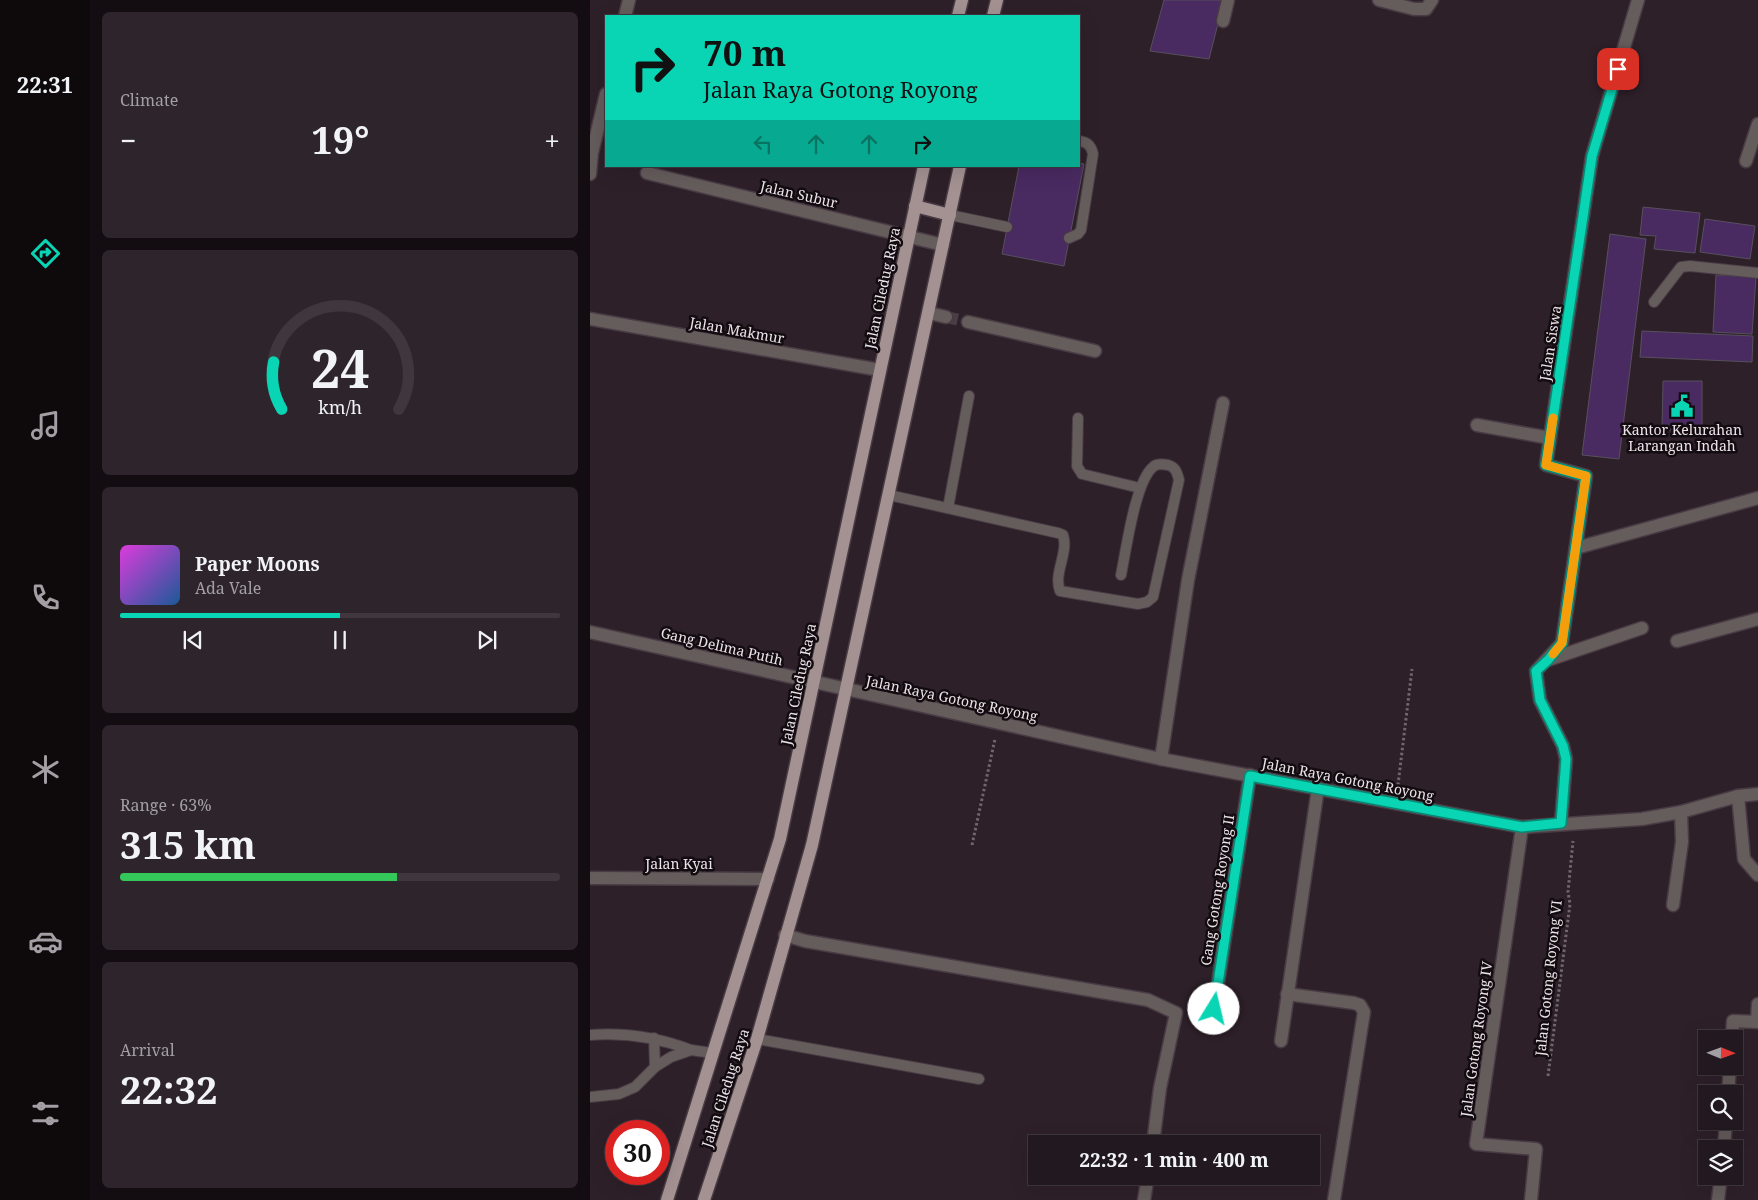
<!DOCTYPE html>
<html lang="en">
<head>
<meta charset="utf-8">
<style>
	:root { --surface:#22181f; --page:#2e252c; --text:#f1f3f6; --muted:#a2a0a4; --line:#3f373d; --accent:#09d5b5 }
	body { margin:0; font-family:"Noto Serif",serif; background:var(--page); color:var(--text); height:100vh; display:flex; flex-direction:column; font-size:19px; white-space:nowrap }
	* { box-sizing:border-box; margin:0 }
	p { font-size:16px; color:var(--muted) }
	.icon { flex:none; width:28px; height:28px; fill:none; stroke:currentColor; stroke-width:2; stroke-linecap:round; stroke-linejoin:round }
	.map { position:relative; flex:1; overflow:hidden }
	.details { display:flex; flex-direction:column; gap:12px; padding:12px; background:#130d11; width:500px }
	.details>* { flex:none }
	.hud { position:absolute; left:15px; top:15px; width:475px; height:152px; border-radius:0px; box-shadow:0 5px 20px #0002,0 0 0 1px var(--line); background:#09d5b5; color:#111; overflow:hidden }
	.needle { width:32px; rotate:91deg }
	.tools { position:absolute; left:1108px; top:1030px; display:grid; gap:10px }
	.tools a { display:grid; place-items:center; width:45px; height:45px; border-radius:0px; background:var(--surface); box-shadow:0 5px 20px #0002,0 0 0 1px var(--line); font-size:25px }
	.speed { position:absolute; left:15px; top:1120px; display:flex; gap:10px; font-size:25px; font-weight:700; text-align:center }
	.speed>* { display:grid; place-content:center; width:65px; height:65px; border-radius:50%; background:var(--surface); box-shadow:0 5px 20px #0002,0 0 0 1px var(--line); line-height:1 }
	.speed .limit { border:8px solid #d22; background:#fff; color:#111 }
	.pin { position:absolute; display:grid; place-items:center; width:42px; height:42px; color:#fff; margin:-21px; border-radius:10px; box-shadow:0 2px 8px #0006 }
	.me { position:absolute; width:55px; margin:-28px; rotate:9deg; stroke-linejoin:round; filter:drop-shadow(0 0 4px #0008) }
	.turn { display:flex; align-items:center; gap:18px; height:105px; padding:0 15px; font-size:22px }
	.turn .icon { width:65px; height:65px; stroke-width:2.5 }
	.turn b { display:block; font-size:35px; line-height:42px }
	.lanes { display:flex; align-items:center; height:48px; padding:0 15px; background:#0003; justify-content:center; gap:25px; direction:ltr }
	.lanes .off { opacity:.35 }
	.big { font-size:38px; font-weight:700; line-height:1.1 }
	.details .widget { flex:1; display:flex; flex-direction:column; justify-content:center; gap:8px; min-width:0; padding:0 18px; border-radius:8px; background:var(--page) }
	.details .dial { align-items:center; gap:0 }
	.dial svg { height:130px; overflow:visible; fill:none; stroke:var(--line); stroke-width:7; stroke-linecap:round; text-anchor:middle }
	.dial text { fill:var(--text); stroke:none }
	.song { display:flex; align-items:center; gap:15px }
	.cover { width:60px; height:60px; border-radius:8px; background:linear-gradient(135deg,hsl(300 70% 55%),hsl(210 70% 35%)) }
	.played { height:5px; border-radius:2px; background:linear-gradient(90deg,var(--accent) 50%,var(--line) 50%) }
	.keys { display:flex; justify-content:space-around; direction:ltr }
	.heat { display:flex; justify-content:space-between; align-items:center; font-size:28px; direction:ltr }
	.charge { height:8px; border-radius:4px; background:linear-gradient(90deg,#34c759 63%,var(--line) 0) }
	.trip { position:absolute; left:438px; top:1135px; width:292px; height:50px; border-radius:0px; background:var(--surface); box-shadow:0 5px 20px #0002,0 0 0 1px var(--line); font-weight:700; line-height:50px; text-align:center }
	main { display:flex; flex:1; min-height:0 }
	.tabs { display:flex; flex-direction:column; width:90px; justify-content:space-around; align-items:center; background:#0e0a0c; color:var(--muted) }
	.tabs .icon { width:35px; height:35px }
	.tabs .selected { color:var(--accent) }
	.tabs b { font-size:22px; color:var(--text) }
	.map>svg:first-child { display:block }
	.building { fill:#492a61; stroke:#57505e }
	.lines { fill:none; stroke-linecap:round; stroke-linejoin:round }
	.minor-tunnel { stroke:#4a3d46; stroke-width:12; stroke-dasharray:12 6; stroke-linecap:butt }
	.service-casing { stroke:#493b44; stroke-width:12 }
	.minor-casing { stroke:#493b44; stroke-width:15 }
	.primary-casing { stroke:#493b44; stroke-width:15 }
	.path { stroke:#72666d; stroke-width:3; stroke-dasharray:2.5 2.5; stroke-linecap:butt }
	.service { stroke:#655c5c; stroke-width:10 }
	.minor { stroke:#655c5c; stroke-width:12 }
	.primary { stroke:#a49293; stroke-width:12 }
	.route-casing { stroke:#068a76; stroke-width:12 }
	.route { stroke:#09d5b5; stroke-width:9 }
	.slow { stroke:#f59e0b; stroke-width:9 }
	.labels { text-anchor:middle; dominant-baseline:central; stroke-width:5; stroke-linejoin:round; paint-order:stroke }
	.street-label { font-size:14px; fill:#ece3e8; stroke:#120c10 }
	.poi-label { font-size:14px; fill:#ece3e8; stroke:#120c10 }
</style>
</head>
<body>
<main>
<nav class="tabs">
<b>22:31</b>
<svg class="icon selected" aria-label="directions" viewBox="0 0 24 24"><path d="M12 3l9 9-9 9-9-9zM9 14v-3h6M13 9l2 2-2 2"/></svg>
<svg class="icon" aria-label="music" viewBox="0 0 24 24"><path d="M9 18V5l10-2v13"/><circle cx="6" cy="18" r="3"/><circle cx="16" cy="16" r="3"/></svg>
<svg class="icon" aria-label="phone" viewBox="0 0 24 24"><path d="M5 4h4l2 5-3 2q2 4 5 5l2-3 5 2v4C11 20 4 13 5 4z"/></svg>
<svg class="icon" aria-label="climate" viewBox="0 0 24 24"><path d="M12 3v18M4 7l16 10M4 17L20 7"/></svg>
<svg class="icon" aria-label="car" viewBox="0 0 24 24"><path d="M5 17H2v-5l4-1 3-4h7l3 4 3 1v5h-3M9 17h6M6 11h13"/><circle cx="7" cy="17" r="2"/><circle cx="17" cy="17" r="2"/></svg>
<svg class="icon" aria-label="filters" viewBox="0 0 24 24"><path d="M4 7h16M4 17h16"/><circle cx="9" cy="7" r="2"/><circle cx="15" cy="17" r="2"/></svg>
</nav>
<section class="details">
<div class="widget"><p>Climate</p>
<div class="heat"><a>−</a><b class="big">19°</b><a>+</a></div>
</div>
<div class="widget dial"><svg viewBox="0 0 100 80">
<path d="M14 69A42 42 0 1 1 86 69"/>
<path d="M14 69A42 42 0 0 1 9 40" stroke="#09d5b5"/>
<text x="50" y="56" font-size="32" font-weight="700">24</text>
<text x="50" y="72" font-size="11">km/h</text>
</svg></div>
<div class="widget">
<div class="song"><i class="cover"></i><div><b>Paper Moons</b><p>Ada Vale</p></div></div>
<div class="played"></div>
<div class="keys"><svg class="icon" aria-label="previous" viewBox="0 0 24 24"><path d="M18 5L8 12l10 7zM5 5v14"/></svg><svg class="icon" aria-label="pause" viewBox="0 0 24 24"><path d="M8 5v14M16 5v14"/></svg><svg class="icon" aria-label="next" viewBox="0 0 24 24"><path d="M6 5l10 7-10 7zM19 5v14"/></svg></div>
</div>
<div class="widget"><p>Range · 63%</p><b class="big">315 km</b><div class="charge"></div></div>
<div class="widget"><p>Arrival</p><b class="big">22:32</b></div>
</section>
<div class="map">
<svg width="1168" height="1200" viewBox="0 0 1168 1200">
	<rect width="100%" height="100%" fill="#2e2029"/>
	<g class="building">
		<path d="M574 0H634L619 59 560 51Z"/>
		<path d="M489 163 494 164 474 266 412 254 429 166H489Z"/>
		<path d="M1053 207 1110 213 1105 253 1064 249 1066 236 1050 235Z"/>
		<path d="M1115 219 1165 226 1160 259 1110 252Z"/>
		<path d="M1020 234 1056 239 1029 459 992 455Z"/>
		<path d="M1126 275 1166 277 1162 334 1123 332Z"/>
		<path d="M1052 331 1163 336 1162 362 1050 357Z"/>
		<path d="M1073 381H1112V430H1072Z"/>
	</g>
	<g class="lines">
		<path class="minor-tunnel" d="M356 317 378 322"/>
		<defs>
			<g id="service">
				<path d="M360 215 417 227"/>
				<path d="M479 238 488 234 491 230 503 154C501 145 497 142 489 141"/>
				<path d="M1064 302 1091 267 1100 266 1168 273"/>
				<path d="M488 418 487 466 492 474 550 488"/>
				<path d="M299 495 468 533 473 535C479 553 463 573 470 591L548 604 557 602 563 597 589 480C587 473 586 467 578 465 573 464 567 463 563 467 545 482 536 551 531 575"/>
				<path d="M358 508 379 396"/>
				<path d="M0 1035C36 1032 67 1037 101 1050L81 1057 65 1067 45 1087 29 1094 0 1097"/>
				<path d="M64 1038 65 1067"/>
				<path d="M167 1039 389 1079"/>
				<path d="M101 1050 122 1053"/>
			</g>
			<g id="minor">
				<path d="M789 0 824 9H836L842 0"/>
				<path d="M35 16 39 0"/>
				<path d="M633 21 638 0"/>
				<path d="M1156 161 1168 124"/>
				<path d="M57 173 353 245"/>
				<path d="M0 174 2 153 16 94"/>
				<path d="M339 313 356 317"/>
				<path d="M0 319 290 370"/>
				<path d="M378 322 505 351"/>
				<path d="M887 425 960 438"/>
				<path d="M986 548 1168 498"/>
				<path d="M0 632 571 759 932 827 1052 819 1091 812 1148 796 1168 794"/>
				<path d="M1087 641 1168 619"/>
				<path d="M958 660 1052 628"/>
				<path d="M571 759 598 580 633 403"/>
				<path d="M1148 796 1154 859 1168 875"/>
				<path d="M971 823 976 759 973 746 950 700 946 671 972 643 996 476 956 465 1002 156 1048 0"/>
				<path d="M932 827 886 1144 946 1149 941 1200"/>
				<path d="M0 878 178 879"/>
				<path d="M1083 905 1092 842 1091 812"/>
				<path d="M195 935 215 941 558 1000 586 1013 570 1088 563 1144"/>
				<path d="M697 994 764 1003 770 1005 774 1012 744 1200"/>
				<path d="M624 1009 660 775"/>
				<path d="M1142 1039 1143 1021 1167 1022 1168 1004"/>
				<path d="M691 1041 728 788"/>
				<path d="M1138 1094 1140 1066"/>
				<path d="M1134 1149 1136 1121"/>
				<path d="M554 1200 558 1176"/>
				<path d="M1128 1200 1131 1176"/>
			</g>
			<g id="primary">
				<path d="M368 16 372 0"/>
				<path d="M403 16 407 0"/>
				<path d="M325 206 360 215"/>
				<path d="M77 1200 190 839 334 166"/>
				<path d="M114 1200 167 1039 222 845 370 166"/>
			</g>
		</defs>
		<use href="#service" class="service-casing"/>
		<use href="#minor" class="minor-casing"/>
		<use href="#primary" class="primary-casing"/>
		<g class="path">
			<path d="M808 785 822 669"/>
			<path d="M382 845 405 739"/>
			<path d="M958 1076 980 904 978 892 983 841"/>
		</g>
		<use href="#service" class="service"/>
		<use href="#minor" class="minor"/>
		<use href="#primary" class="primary"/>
	</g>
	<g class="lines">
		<defs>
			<path id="route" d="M624 1009 660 776 932 827 971 823 976 759 973 746 950 700 946 671 958 660 972 643 996 476 956 465 1002 156 1028 69"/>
		</defs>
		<use href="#route" class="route-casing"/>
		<use href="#route" class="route"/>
		<path class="slow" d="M963 654 972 643 996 476 956 465 963 418"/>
	</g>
	<defs>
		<symbol id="civic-bare" viewBox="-9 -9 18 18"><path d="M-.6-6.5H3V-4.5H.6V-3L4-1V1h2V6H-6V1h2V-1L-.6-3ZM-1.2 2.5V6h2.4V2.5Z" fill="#09d5b5" stroke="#120c10" stroke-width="2.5" paint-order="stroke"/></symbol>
	</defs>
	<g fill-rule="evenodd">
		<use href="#civic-bare" x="1076" y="390" width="32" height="32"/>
	</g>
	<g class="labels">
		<g class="street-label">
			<text transform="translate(209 194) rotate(13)">Jalan Subur</text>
			<text transform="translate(292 288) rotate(-78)">Jalan Ciledug Raya</text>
			<text transform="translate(147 330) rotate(10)">Jalan Makmur</text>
			<text transform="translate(960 343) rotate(-81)">Jalan Siswa</text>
			<text transform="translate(132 646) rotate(13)">Gang Delima Putih</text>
			<text transform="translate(208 684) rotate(-78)">Jalan Ciledug Raya</text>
			<text transform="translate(362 698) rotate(12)">Jalan Raya Gotong Royong</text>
			<text transform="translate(758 779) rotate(11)">Jalan Raya Gotong Royong</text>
			<text x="89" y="863">Jalan Kyai</text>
			<text transform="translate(627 890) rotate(-81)">Gang Gotong Royong II</text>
			<text transform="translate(958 978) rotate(-84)">Jalan Gotong Royong VI</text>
			<text transform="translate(886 1039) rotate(-82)">Jalan Gotong Royong IV</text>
			<text transform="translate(135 1088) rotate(-72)">Jalan Ciledug Raya</text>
		</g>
		<g class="poi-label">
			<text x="1092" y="429">Kantor Kelurahan<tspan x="1092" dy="16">Larangan Indah</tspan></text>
		</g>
	</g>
</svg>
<div class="tools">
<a><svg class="needle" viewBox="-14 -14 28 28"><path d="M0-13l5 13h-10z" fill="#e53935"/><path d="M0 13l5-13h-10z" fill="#a2a0a4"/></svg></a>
<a><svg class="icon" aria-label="search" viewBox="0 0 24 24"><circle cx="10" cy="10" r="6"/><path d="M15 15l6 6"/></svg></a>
<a><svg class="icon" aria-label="layers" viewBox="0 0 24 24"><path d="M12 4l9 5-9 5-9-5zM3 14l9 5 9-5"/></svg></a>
</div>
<div class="speed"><div class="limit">30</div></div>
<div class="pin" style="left:1028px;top:69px;background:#d93025"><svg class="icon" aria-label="arrive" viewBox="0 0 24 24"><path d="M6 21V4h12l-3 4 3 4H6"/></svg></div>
<svg class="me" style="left:624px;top:1009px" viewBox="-20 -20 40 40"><circle r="19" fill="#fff"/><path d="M0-13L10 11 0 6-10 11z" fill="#09d5b5"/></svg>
<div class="trip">22:32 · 1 min · 400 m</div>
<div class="hud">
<div class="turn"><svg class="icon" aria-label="right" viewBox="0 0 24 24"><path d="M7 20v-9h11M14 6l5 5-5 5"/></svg><div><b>70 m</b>Jalan Raya Gotong Royong</div></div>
<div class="lanes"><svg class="icon off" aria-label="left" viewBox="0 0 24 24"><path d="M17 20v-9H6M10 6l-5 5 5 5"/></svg><svg class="icon off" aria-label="ahead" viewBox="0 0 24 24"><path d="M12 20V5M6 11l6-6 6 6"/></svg><svg class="icon off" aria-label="ahead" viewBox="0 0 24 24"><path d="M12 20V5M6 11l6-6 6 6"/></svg><svg class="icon" aria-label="right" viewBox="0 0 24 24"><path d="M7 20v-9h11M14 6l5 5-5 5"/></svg></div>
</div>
</div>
</main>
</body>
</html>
